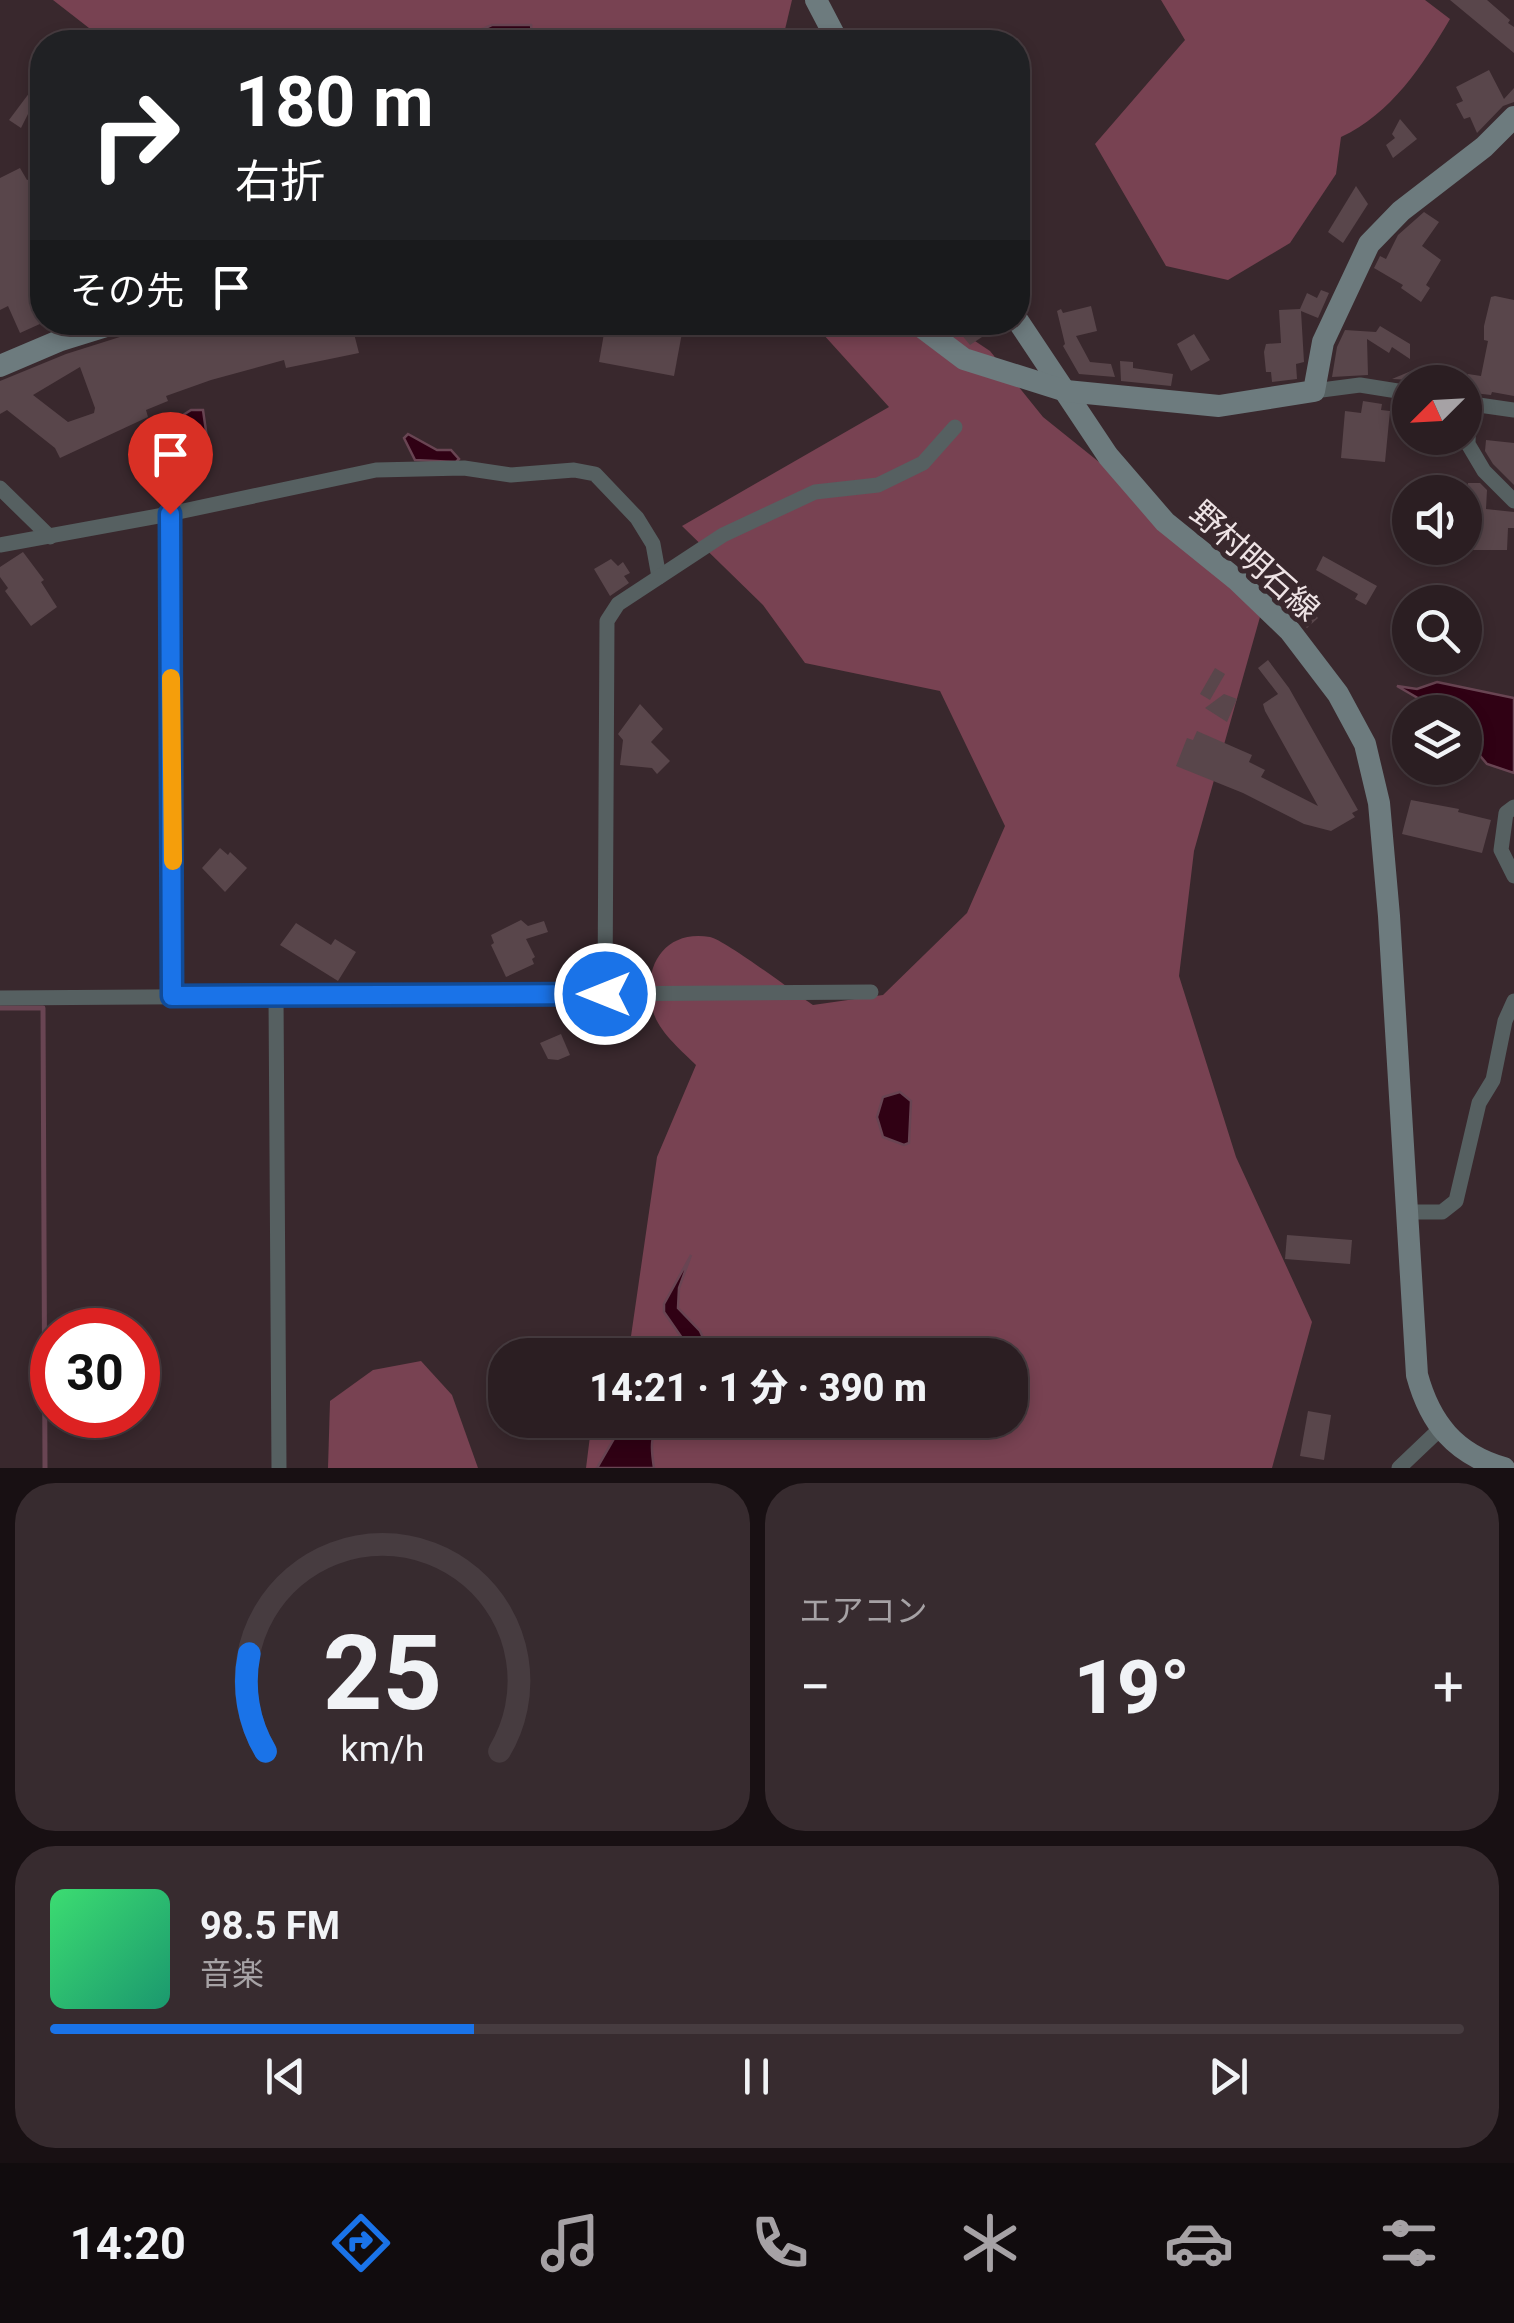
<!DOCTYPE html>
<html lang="ja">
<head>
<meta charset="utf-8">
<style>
	:root { --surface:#2b1e22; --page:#372b2f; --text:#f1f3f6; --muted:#a6a2a5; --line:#473c40; --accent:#1a73e8 }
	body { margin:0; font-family:Roboto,"Noto Sans JP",sans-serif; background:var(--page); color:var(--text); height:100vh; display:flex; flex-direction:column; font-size:38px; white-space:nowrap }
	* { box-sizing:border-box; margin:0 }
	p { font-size:32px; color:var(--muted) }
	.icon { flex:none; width:55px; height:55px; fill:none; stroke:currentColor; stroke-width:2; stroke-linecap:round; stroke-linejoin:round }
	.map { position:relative; height:1468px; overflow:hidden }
	.panel { display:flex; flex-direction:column; gap:15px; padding:15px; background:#181013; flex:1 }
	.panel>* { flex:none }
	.banner { position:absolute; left:30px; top:30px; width:1000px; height:305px; border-radius:40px; box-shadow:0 5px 15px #0003,0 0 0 2px var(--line); background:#202124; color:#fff; overflow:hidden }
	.needle { width:65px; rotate:246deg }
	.buttons { position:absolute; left:1392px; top:365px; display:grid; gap:20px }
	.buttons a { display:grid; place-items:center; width:90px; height:90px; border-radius:50%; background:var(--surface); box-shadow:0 5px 15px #0003,0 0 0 2px var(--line); font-size:50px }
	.speed { position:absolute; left:30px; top:1308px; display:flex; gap:20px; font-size:50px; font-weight:700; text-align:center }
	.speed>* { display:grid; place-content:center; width:130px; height:130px; border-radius:50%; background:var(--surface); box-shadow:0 5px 15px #0003,0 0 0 2px var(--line); line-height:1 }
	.speed .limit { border:15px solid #d22; background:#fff; color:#111 }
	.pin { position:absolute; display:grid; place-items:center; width:85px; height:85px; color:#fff; margin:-102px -42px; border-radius:50% 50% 50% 0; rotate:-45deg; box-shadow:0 0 10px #0007 }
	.pin .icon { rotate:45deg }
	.me { position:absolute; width:110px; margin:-55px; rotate:270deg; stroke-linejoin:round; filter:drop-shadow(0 0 8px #0008) }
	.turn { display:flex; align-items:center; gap:35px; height:210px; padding:0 40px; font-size:45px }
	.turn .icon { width:130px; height:130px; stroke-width:2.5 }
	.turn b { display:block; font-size:70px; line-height:85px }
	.then { display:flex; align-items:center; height:95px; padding:0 40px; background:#0003; gap:20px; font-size:38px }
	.big { font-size:75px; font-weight:800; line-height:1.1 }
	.panel .tile { flex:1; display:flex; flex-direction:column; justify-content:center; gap:15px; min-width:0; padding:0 35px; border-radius:40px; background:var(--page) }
	.panel .dial { align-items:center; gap:0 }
	.dial svg { height:260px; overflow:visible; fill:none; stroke:var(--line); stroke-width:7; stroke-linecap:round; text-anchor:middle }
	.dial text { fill:var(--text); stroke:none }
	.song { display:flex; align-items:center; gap:30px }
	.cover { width:120px; height:120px; border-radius:15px; background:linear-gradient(135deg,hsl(140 70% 55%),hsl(160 70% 35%)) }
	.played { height:10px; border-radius:5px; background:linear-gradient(90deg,var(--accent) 30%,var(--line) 30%) }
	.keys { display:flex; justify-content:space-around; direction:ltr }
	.heat { display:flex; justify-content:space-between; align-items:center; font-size:55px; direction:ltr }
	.panel .tiles { flex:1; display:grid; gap:15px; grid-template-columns:1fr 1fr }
	.tile:last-child { grid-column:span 2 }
	.trip { position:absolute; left:488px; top:1338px; width:540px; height:100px; border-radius:40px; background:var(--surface); box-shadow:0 5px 15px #0003,0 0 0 2px var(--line); font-weight:800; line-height:100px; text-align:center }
	.dock { display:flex; height:160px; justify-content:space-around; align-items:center; background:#110c0e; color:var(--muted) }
	.dock .icon { width:70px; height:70px }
	.dock .on { color:var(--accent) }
	.dock b { font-size:45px; color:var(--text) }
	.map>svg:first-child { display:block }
	.green { fill:#784252 }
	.water { fill:#300114; stroke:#694553; stroke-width:2.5 }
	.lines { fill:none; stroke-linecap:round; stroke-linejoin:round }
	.stream { stroke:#694553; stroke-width:5 }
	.building { fill:#59464b; fill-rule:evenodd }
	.minor { stroke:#566061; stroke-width:15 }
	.secondary { stroke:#6d7b7e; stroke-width:22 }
	.route-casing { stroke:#114b97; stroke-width:25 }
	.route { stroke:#1a73e8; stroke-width:18 }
	.slow { stroke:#f59e0b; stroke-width:18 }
	.labels { text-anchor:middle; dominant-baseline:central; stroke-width:10; stroke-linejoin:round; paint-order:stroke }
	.street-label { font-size:32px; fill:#eee3e5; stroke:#39282d }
</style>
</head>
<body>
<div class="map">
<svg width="1514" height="1468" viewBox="0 0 1514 1468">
	<rect width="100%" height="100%" fill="#39282d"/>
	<g class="green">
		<path d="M53 0H792L782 42H107Z"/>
		<path d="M1161 0H1425L1450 19C1423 65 1391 114 1341 137L1336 174 1290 243 1228 280 1166 266 1095 144 1185 40Z"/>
		<path d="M813 323H948L990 351 1043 417 1180 527 1260 617 1194 851 1179 976 1236 1157 1312 1322 1272 1468H586L592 1420H1010V1355H623L630 1343 657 1157 696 1065C682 1051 658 1031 653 1011 641 969 663 929 710 937 725 940 795 993 813 1005L883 995 967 913 1005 826 940 691 805 663 763 605 682 526 889 407Z"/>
		<path d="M421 1361 452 1395 478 1468H328L330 1401 373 1370Z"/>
	</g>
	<g class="water">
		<path d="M492 25H531L533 42H452Z"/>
		<path d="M191 410H203L207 438 170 445 166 426Z"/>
		<path d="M408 434 437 450H451L459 459 456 462 415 460 404 438Z"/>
		<path d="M1437 682 1514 698V773L1487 764 1465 738V712H1442L1397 686 1417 689Z"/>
		<path d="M900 1092 911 1101 909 1143 904 1145 883 1137 877 1117 883 1097Z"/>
		<path d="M691 1255 679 1288 678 1308 700 1331 705 1342 700 1355H678L682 1338 664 1312V1304Z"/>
		<path d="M615 1420H668C648 1431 651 1448 654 1468H597L615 1437Z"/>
	</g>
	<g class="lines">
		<path class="stream" d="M0 1008H43L45 1468"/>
	</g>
	<g class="building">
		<path d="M1450 0H1487L1510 20 1508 23 1514 27V53Z"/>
		<path d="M1489 70 1504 99 1514 88V102L1503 106 1477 133 1470 117 1464 119 1456 104 1463 101 1456 87Z"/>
		<path d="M36 84 42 88 37 99 41 102 32 114 29 112 21 128 9 120Z"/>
		<path d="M1400 119 1417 139 1393 158 1386 145 1395 138 1392 134Z"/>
		<path d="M20 168 27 180 42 174V323L20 333 8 306 0 310V178Z"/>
		<path d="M1356 186 1368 204 1343 243 1328 232Z"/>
		<path d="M1424 212 1439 222 1422 246 1441 260 1426 285 1430 288 1421 302 1401 288 1403 285 1374 268 1380 256 1386 259 1398 235Z"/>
		<path d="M1321 290 1329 293 1318 318 1301 311 1304 362 1296 364 1297 379 1272 382 1271 372H1266L1264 352 1266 344 1281 343 1279 310 1300 309 1307 293 1317 298Z"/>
		<path d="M1495 296 1514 300V396L1492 392 1491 395 1474 393 1475 390 1466 389 1468 374 1481 376 1488 341 1484 340V326L1491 297Z"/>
		<path d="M1091 306 1097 331 1076 336 1090 362 1111 364 1115 377 1079 374 1063 346 1065 344 1057 311 1061 309 1063 313Z"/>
		<path d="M141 322H351L359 353 286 368 284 360 211 380 166 396 168 401 146 410 148 417 60 458 55 448 7 410 0 414V381L66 354 123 336ZM80 367 95 408 94 413 68 422 33 395Z"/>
		<path d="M606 322H684L674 376 599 362Z"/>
		<path d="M951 322H975L982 337 970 345Z"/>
		<path d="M1380 326 1410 344V359L1392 347 1389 353 1367 339 1368 375 1332 377 1337 347 1345 330 1376 332Z"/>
		<path d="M1194 334 1210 360 1191 371 1177 344Z"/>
		<path d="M1120 361 1133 362V368L1173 374 1171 386 1121 381Z"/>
		<path d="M1423 366 1457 371 1455 382 1392 379Z"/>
		<path d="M1363 401 1382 404 1381 410 1390 411 1385 462 1341 458 1345 411 1361 413Z"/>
		<path d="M1486 440 1514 443V485L1493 464 1485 451Z"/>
		<path d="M1468 483H1480L1487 490 1486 509 1514 512V528H1508L1507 550H1471L1472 531H1466Z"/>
		<path d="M23 552 44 580 41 582 57 607 31 626 5 591 8 588 0 577V567Z"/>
		<path d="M1323 556 1377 586 1366 605 1355 599 1358 594 1316 570Z"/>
		<path d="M611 559 618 566 623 562 630 573 624 576 629 583 610 596 594 569Z"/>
		<path d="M1291 588 1318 618 1307 628 1277 598Z"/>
		<path d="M1268 660 1289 688 1358 810 1352 813 1355 817 1331 831 1304 824 1243 793 1176 766 1187 738 1193 740 1197 731 1252 755 1249 762 1265 770 1261 777 1318 806 1265 711 1263 704 1278 694 1258 668Z"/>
		<path d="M1215 668 1225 674 1210 700 1200 694Z"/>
		<path d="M1224 694 1237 699 1227 722 1205 708Z"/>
		<path d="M640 704 663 729 651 742 670 761 657 774 652 768 620 765 623 740 618 734Z"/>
		<path d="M1411 800 1459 809 1458 812 1491 820 1482 853 1402 834Z"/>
		<path d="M220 848 228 855 230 852 247 868 225 892 202 868Z"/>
		<path d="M521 920 528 926 544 921 548 932 526 939 535 957 532 959 534 964 506 977 491 945 494 943 491 935Z"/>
		<path d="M296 923 331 945 335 939 356 952 338 981 280 945Z"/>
		<path d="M561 1034 570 1055 558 1060 548 1059 540 1043Z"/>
		<path d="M1287 1235 1352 1240 1350 1264 1285 1259Z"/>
		<path d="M1308 1411 1331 1415 1324 1460 1300 1456Z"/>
	</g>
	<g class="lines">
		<g class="minor">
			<path d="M1314 391 1360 385 1410 393"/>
			<path d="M1465 403 1514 410"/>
			<path d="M1469 403 1468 444 1484 471 1514 501"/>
			<path d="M0 488 50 537"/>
			<path d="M169 514 172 996"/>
			<path d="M0 545 169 514 376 470 464 468 511 475 574 470 595 474 637 518 653 544 659 577"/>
			<path d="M1514 807 1506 813 1501 850 1514 876"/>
			<path d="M605 994 607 621 618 604 723 535 815 492 878 485 923 463 955 427"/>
			<path d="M276 996 279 1468"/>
			<path d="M0 998 871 992"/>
			<path d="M1407 1212H1442L1456 1201 1479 1103 1493 1080 1505 1021 1514 1001"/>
			<path d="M1399 1468 1441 1428"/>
		</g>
		<g class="secondary">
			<path d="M816 0 838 42"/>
			<path d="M1018 321 1108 456 1165 522 1238 581 1290 631 1338 694 1365 744 1379 803 1389 916 1417 1375C1430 1423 1455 1454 1504 1468"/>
			<path d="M915 322 964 359 1066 391 1219 406 1314 391 1323 342 1369 244 1401 211 1484 147 1514 117"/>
			<path d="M0 366 61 340 119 322"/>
		</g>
	</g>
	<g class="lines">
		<defs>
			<path id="route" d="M170 514 172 996 605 994"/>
		</defs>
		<use href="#route" class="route-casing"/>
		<use href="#route" class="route"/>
		<path class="slow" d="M171 678 173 861"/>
	</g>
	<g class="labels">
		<g class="street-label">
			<text transform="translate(1255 561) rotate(42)">野村明石線</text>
		</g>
	</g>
</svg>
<div class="buttons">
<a><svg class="needle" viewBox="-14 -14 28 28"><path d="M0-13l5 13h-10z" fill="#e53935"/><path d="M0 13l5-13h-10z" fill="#a6a2a5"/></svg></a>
<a><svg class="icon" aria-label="sound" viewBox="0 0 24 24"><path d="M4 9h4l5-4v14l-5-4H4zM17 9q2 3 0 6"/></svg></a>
<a><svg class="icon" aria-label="search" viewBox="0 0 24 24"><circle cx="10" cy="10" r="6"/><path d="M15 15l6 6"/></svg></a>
<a><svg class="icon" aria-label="layers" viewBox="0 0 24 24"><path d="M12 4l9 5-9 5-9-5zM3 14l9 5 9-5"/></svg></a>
</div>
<div class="speed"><div class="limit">30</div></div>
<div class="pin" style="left:170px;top:514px;background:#d93025"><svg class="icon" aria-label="arrive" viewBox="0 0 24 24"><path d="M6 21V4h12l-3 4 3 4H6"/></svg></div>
<svg class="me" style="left:605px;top:994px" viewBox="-20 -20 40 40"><circle r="17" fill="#1a73e8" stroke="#fff" stroke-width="3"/><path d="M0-11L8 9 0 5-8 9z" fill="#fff"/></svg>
<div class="trip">14:21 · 1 分 · 390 m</div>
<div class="banner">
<div class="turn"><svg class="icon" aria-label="right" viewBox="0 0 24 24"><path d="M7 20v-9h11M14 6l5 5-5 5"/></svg><div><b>180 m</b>右折</div></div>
<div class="then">その先<svg class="icon" aria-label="arrive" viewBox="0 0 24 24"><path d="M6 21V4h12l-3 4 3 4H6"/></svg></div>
</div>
</div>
<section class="panel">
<div class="tiles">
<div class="tile dial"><svg viewBox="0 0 100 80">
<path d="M14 69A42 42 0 1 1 86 69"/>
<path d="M14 69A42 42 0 0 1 9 39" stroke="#1a73e8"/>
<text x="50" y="56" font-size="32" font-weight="700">25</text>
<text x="50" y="72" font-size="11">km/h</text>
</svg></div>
<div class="tile"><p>エアコン</p>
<div class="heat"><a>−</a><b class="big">19°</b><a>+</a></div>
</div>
<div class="tile">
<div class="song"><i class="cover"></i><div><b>98.5 FM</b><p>音楽</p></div></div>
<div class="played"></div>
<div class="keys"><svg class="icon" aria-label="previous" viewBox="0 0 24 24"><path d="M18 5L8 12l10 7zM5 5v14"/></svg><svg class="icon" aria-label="pause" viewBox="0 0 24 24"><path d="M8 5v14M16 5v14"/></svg><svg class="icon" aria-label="next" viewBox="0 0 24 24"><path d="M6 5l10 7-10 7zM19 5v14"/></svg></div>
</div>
</div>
</section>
<nav class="dock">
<b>14:20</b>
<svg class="icon on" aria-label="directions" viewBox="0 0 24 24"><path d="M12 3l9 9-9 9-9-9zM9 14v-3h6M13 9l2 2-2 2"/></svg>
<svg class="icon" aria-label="music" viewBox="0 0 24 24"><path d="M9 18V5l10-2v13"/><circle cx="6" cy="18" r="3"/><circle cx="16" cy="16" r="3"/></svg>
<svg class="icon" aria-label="phone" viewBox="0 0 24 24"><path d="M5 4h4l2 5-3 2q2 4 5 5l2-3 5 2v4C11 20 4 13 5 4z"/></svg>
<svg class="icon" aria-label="climate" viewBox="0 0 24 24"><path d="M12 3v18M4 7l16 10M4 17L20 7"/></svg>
<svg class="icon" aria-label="car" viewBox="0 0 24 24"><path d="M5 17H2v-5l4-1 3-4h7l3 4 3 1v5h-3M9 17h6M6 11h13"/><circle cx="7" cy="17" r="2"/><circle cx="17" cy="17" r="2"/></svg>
<svg class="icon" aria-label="filters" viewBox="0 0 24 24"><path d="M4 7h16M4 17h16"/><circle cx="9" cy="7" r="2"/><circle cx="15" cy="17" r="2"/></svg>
</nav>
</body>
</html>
